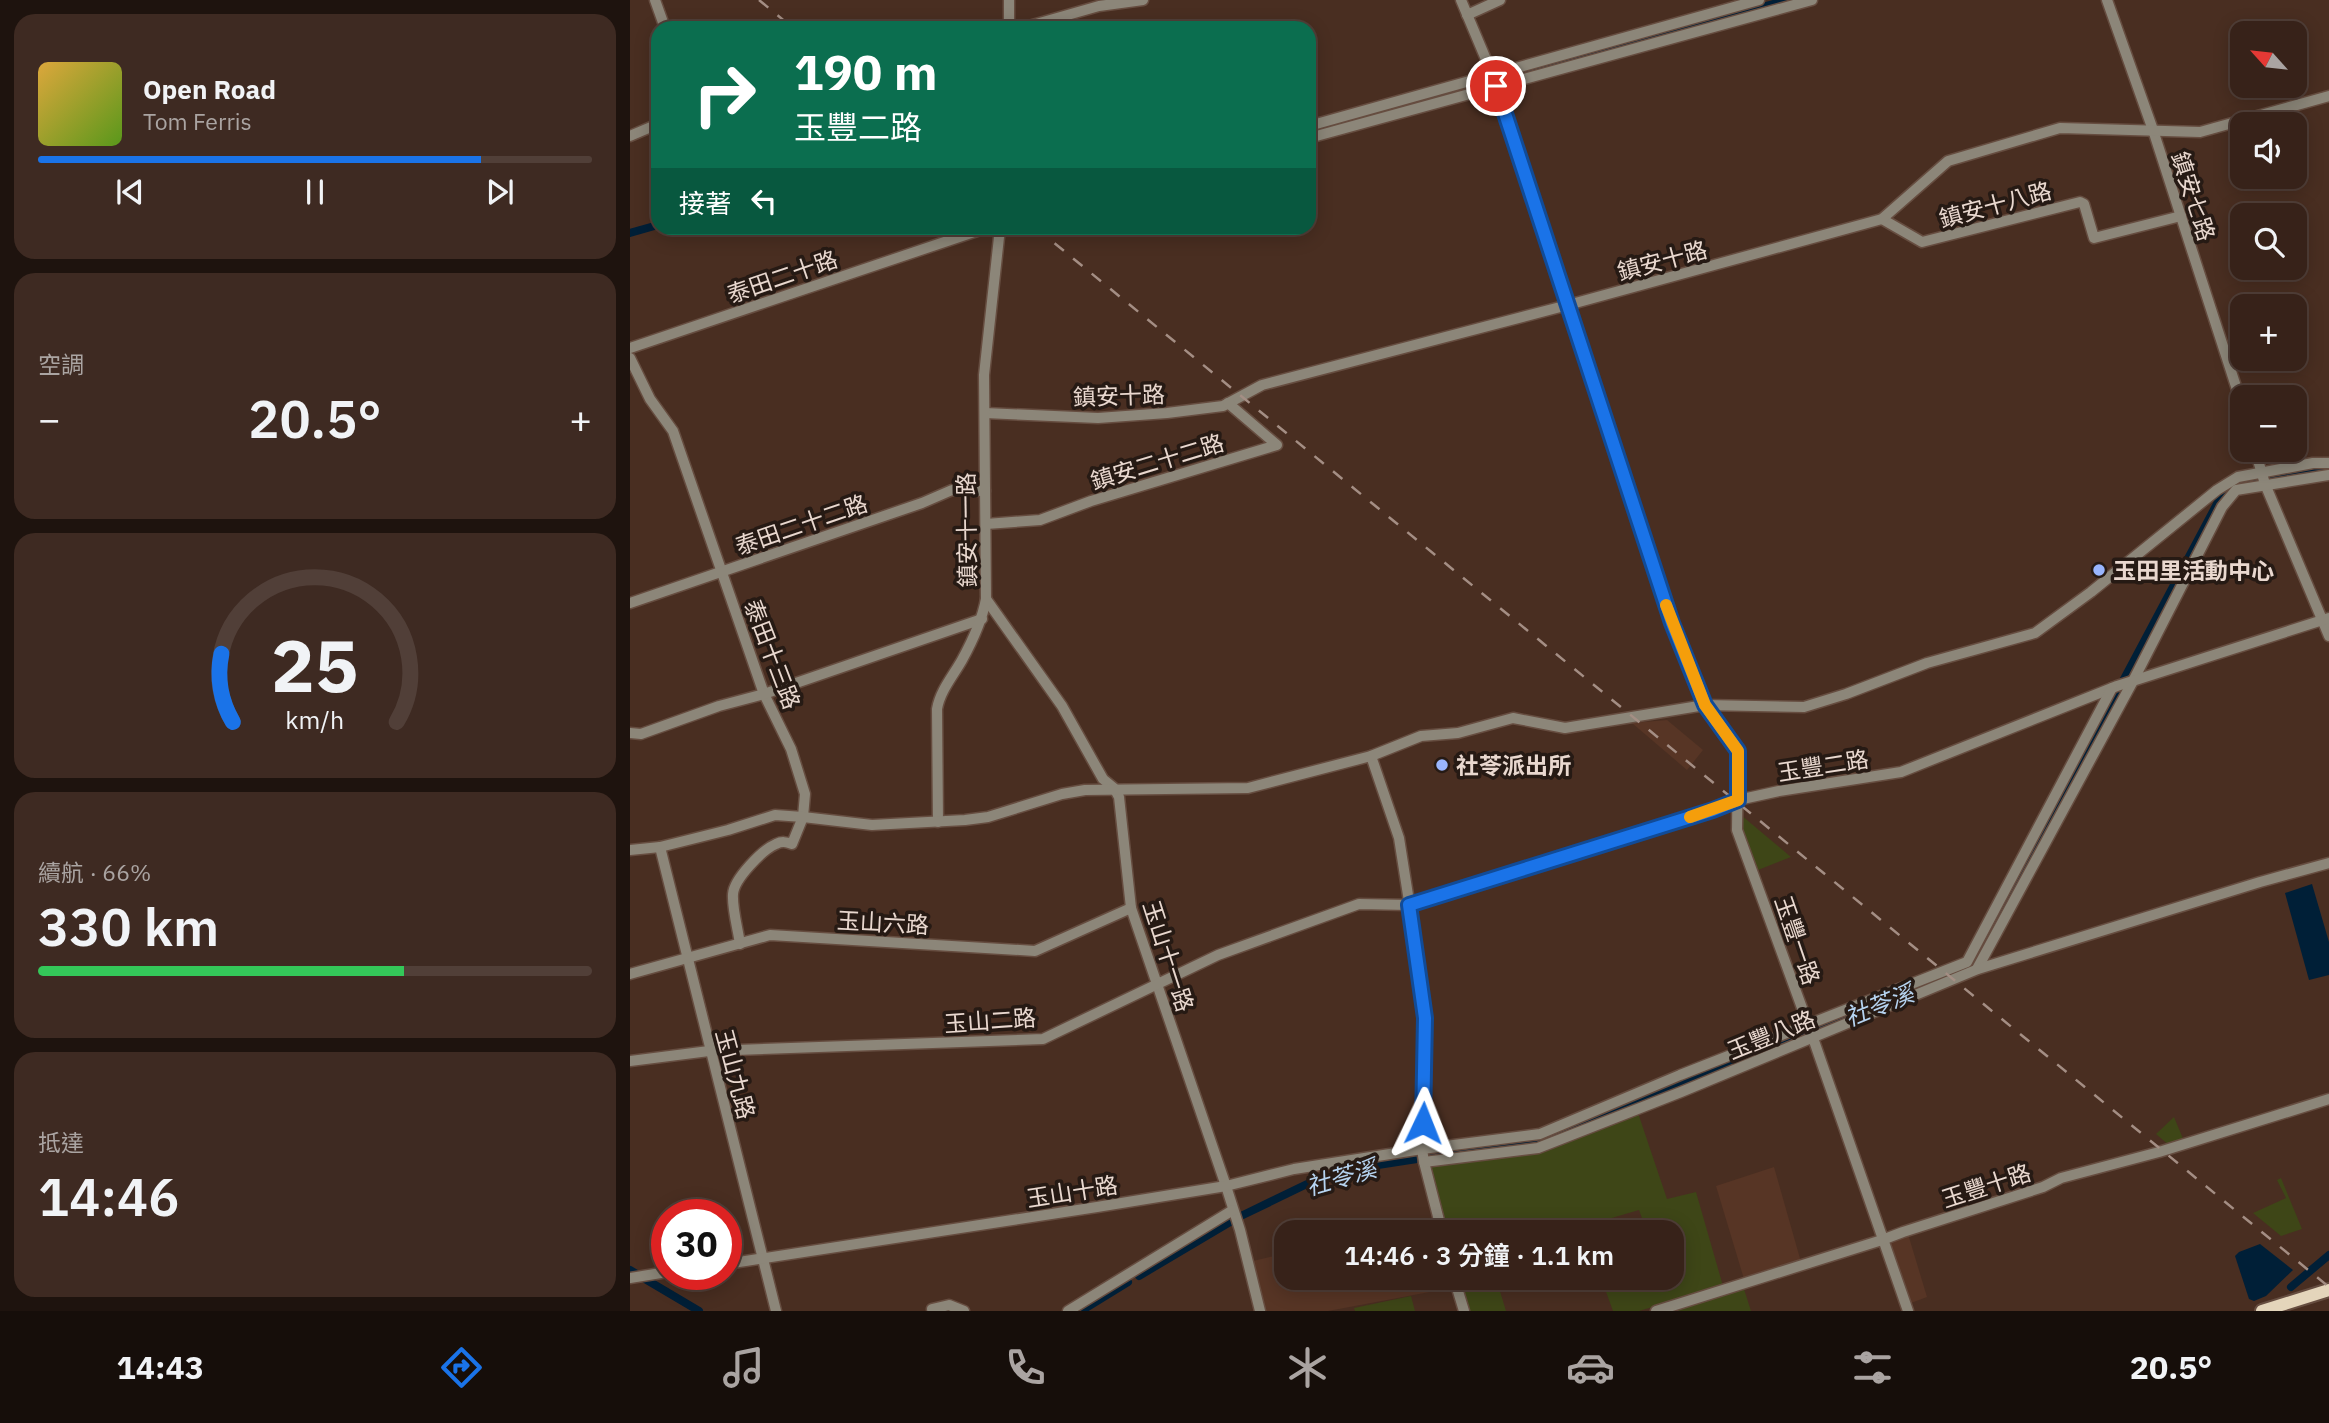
<!DOCTYPE html>
<html lang="zh-TW">
<head>
<meta charset="utf-8">
<style>
	:root { --surface:#372219; --page:#3e2a22; --text:#f1f3f6; --muted:#aaa4a2; --line:#513f38; --accent:#1a73e8 }
	body { margin:0; font-family:"IBM Plex Sans","Noto Sans TC",sans-serif; background:var(--page); color:var(--text); height:100vh; display:flex; flex-direction:column; font-size:26px; white-space:nowrap }
	* { box-sizing:border-box; margin:0 }
	p { font-size:23px; color:var(--muted) }
	.icon { flex:none; width:38px; height:38px; fill:none; stroke:currentColor; stroke-width:2; stroke-linecap:round; stroke-linejoin:round }
	.map { position:relative; flex:1; overflow:hidden }
	.drawer { display:flex; flex-direction:column; gap:14px; padding:14px; background:#1e130e; width:630px }
	.drawer>* { flex:none }
	.hud { position:absolute; left:21px; top:21px; width:665px; height:214px; border-radius:21px; box-shadow:0 4px 18px #0003,0 0 0 2px var(--line); background:#0b6e4f; color:#fff; overflow:hidden }
	.needle { width:46px; rotate:297deg }
	.fabs { position:absolute; left:1600px; top:21px; display:grid; gap:14px }
	.fabs a { display:grid; place-items:center; width:77px; height:77px; border-radius:14px; background:var(--surface); box-shadow:0 4px 18px #0003,0 0 0 2px var(--line); font-size:35px }
	.speed { position:absolute; left:21px; top:1199px; display:flex; gap:14px; font-size:35px; font-weight:700; text-align:center }
	.speed>* { display:grid; place-content:center; width:91px; height:91px; border-radius:50%; background:var(--surface); box-shadow:0 4px 18px #0003,0 0 0 2px var(--line); line-height:1 }
	.speed .limit { border:10px solid #d22; background:#fff; color:#111 }
	.pin { position:absolute; display:grid; place-items:center; width:60px; height:60px; color:#fff; margin:-30px; border:4px solid #fff; border-radius:50%; box-shadow:0 2px 7px #0007 }
	.me { position:absolute; width:77px; margin:-38px; rotate:2deg; stroke-linejoin:round; filter:drop-shadow(0 0 5px #0008) }
	.turn { display:flex; align-items:center; gap:24px; height:147px; padding:0 28px; font-size:32px }
	.turn .icon { width:91px; height:91px; stroke-width:2.5 }
	.turn b { display:block; font-size:49px; line-height:60px }
	.then { display:flex; align-items:center; height:66px; padding:0 28px; background:#0003; gap:14px; font-size:26px }
	.big { font-size:52px; font-weight:600; line-height:1.1 }
	.drawer .card { flex:1; display:flex; flex-direction:column; justify-content:center; gap:10px; min-width:0; padding:0 24px; border-radius:21px; background:var(--page) }
	.drawer .dial { align-items:center; gap:0 }
	.dial svg { height:182px; overflow:visible; fill:none; stroke:var(--line); stroke-width:7; stroke-linecap:round; text-anchor:middle }
	.dial text { fill:var(--text); stroke:none }
	.song { display:flex; align-items:center; gap:21px }
	.cover { width:84px; height:84px; border-radius:10px; background:linear-gradient(135deg,hsl(40 70% 55%),hsl(90 70% 35%)) }
	.played { height:7px; border-radius:4px; background:linear-gradient(90deg,var(--accent) 80%,var(--line) 80%) }
	.keys { display:flex; justify-content:space-around; direction:ltr }
	.heat { display:flex; justify-content:space-between; align-items:center; font-size:38px; direction:ltr }
	.charge { height:10px; border-radius:5px; background:linear-gradient(90deg,#34c759 66%,var(--line) 0) }
	.trip { position:absolute; left:644px; top:1220px; width:410px; height:70px; border-radius:21px; background:var(--surface); box-shadow:0 4px 18px #0003,0 0 0 2px var(--line); font-weight:600; line-height:70px; text-align:center }
	.tab-bar { display:flex; height:112px; justify-content:space-around; align-items:center; background:#160e0a; color:var(--muted) }
	.tab-bar .icon { width:49px; height:49px }
	.tab-bar .on { color:var(--accent) }
	.tab-bar b { font-size:32px; color:var(--text) }
	main { display:flex; flex:1; min-height:0 }
	.map>svg:first-child { display:block }
	.built { fill:#573525 }
	.green { fill:#3e4617 }
	.water { fill:#001f37 }
	.lines { fill:none; stroke-linecap:round; stroke-linejoin:round }
	.canal { stroke:#001f37; stroke-width:8 }
	.minor-casing { stroke:#664d40; stroke-width:13 }
	.major-casing { stroke:#664d40; stroke-width:16 }
	.minor { stroke:#8c8679; stroke-width:10 }
	.major { stroke:#e4d5bb; stroke-width:12 }
	.rail { stroke:#a48e84; stroke-width:2.5; stroke-dasharray:12 12; stroke-linecap:butt }
	.route-casing { stroke:#114b97; stroke-width:18 }
	.route { stroke:#1a73e8; stroke-width:12 }
	.slow { stroke:#f59e0b; stroke-width:12 }
	.poi-dot { fill:#99b5fd; stroke:#261a14; stroke-width:2.5 }
	.labels { text-anchor:middle; dominant-baseline:central; stroke-width:7; stroke-linejoin:round; paint-order:stroke }
	.street-label { font-size:23px; fill:#e9d8cf; stroke:#261a14 }
	.poi-label { font-size:23px; font-weight:bold; fill:#e9d8cf; stroke:#261a14; text-anchor:start }
	.water-label { font-size:24px; font-style:italic; fill:#b6d4f1; stroke:#261a14 }
</style>
</head>
<body>
<main>
<section class="drawer">
<div class="card">
<div class="song"><i class="cover"></i><div><b>Open Road</b><p>Tom Ferris</p></div></div>
<div class="played"></div>
<div class="keys"><svg class="icon" aria-label="previous" viewBox="0 0 24 24"><path d="M18 5L8 12l10 7zM5 5v14"/></svg><svg class="icon" aria-label="pause" viewBox="0 0 24 24"><path d="M8 5v14M16 5v14"/></svg><svg class="icon" aria-label="next" viewBox="0 0 24 24"><path d="M6 5l10 7-10 7zM19 5v14"/></svg></div>
</div>
<div class="card"><p>空調</p>
<div class="heat"><a>−</a><b class="big">20.5°</b><a>+</a></div>
</div>
<div class="card dial"><svg viewBox="0 0 100 80">
<path d="M14 69A42 42 0 1 1 86 69"/>
<path d="M14 69A42 42 0 0 1 9 39" stroke="#1a73e8"/>
<text x="50" y="56" font-size="32" font-weight="700">25</text>
<text x="50" y="72" font-size="11">km/h</text>
</svg></div>
<div class="card"><p>續航 · 66%</p><b class="big">330 km</b><div class="charge"></div></div>
<div class="card"><p>抵達</p><b class="big">14:46</b></div>
</section>
<div class="map">
<svg width="1699" height="1311" viewBox="0 0 1699 1311">
	<rect width="100%" height="100%" fill="#492e21"/>
	<g class="built">
		<path d="M1037 720 1073 750 1057 770 1002 723Z"/>
		<path d="M1144 1167 1171 1262 1114 1279 1086 1186Z"/>
		<path d="M804 1220 807 1232H751Z"/>
		<path d="M1278 1234 1297 1297 1281 1303 1260 1242Z"/>
		<path d="M656 1253V1278H819L821 1288 698 1311H633L623 1261Z"/>
	</g>
	<g class="green">
		<path d="M1111 815 1161 857 1128 870 1112 829Z"/>
		<path d="M1008 1113 1037 1199 1066 1192 1093 1286 1009 1311H983L971 1278H1041V1232H1017L1009 1210 934 1232H814L798 1167 909 1151Z"/>
		<path d="M1544 1117 1554 1141 1540 1146 1526 1134Z"/>
		<path d="M1651 1178 1672 1229 1651 1236 1623 1213 1656 1198 1647 1180Z"/>
		<path d="M826 1278H866L876 1311H836Z"/>
		<path d="M1114 1289 1121 1311H1045Z"/>
		<path d="M781 1296 785 1311H725L724 1308Z"/>
	</g>
	<g class="water">
		<path d="M1682 884 1699 942V975L1679 980 1655 893Z"/>
		<path d="M1630 1244 1663 1270 1636 1296 1624 1301 1619 1299 1605 1256 1609 1252Z"/>
	</g>
	<g class="lines">
		<g class="canal">
			<path d="M769 107 1158 0"/>
			<path d="M679 131 757 110"/>
			<path d="M0 233 28 225"/>
			<path d="M1640 477 1687 470H1699"/>
			<path d="M1334 971 1340 969 1588 502C1599 489 1611 482 1628 480"/>
			<path d="M613 1215 677 1184 735 1167 910 1140 1225 1015"/>
			<path d="M0 1270 69 1311"/>
			<path d="M509 1276 600 1222"/>
			<path d="M1661 1287 1699 1255"/>
			<path d="M451 1311 498 1282"/>
		</g>
		<defs>
			<g id="minor">
				<path d="M25 0 35 28"/>
				<path d="M831 0 863 76 1042 623 1075 705 1108 751 1107 830 1183 1038 1278 1311"/>
				<path d="M1477 0 1523 130 1612 405"/>
				<path d="M837 15 870 0"/>
				<path d="M379 28V0"/>
				<path d="M392 28 469 6 513 0"/>
				<path d="M679 126 1129 0"/>
				<path d="M0 136 28 124"/>
				<path d="M679 138 1182 0"/>
				<path d="M1252 219 1292 242 1450 202 1454 204 1464 238 1551 216"/>
				<path d="M0 348 356 228"/>
				<path d="M0 358 20 399 43 431 134 694 161 749 175 794 173 817 162 844C156 842 152 841 146 844 132 850 104 879 103 894 102 909 108 929 110 944"/>
				<path d="M355 413 468 418 537 413 593 406 632 385 938 305 1252 219 1318 161 1430 128 1570 132 1699 96"/>
				<path d="M1625 450 1635 484 1699 636"/>
				<path d="M356 524 410 520 461 501 647 445 598 403"/>
				<path d="M356 599 432 706 473 779 484 788 489 797 501 908 596 1186 610 1230 630 1311"/>
				<path d="M0 603 292 503 322 490 355 491"/>
				<path d="M0 733 11 734 89 706 134 694 352 619"/>
				<path d="M741 756 769 838 787 952 795 1018 792 1149 794 1162 812 1232"/>
				<path d="M308 822 307 709C310 691 323 676 332 660 343 640 352 621 356 599L354 375 370 228"/>
				<path d="M30 847 146 1311"/>
				<path d="M0 850 30 847 98 830 145 815 173 817 242 825 335 820 358 817 432 794 455 790 618 788 741 756 791 736 828 733 883 718 935 728 1075 705 1174 707 1216 694 1297 663 1405 633 1461 592 1587 490 1608 477 1683 463H1699"/>
				<path d="M1347 969 1503 681 1592 507 1606 490 1699 475"/>
				<path d="M0 974 140 935 405 951 501 908"/>
				<path d="M0 1061 79 1051 413 1039 588 955 729 904 779 905 1083 810 1108 800 1149 791 1271 772 1487 686 1699 618"/>
				<path d="M794 1162 908 1148 1051 1092 1348 969 1630 882 1699 863"/>
				<path d="M96 1264 467 1207 596 1186 664 1169 792 1149 910 1134 1050 1075 1337 962 1482 688"/>
				<path d="M0 1278 37 1272"/>
				<path d="M824 1278 834 1311"/>
				<path d="M302 1309 319 1305 334 1311"/>
				<path d="M438 1311 603 1210"/>
				<path d="M1026 1311 1252 1240 1273 1232 1413 1187 1431 1178 1529 1152 1699 1099"/>
			</g>
			<path id="major" d="M1632 1311 1699 1290"/>
		</defs>
		<use href="#minor" class="minor-casing"/>
		<use href="#major" class="major-casing"/>
		<use href="#minor" class="minor"/>
		<use href="#major" class="major"/>
		<g class="rail">
			<path d="M129 0 163 28"/>
			<path d="M406 228 1699 1287"/>
		</g>
	</g>
	<g class="lines">
		<defs>
			<path id="route" d="M793 1123 795 1018 779 905 1083 810 1108 800V751L1075 705 1042 623 866 86"/>
		</defs>
		<use href="#route" class="route-casing"/>
		<use href="#route" class="route"/>
		<path class="slow" d="M1036 605 1075 705 1108 751V800L1060 817"/>
	</g>
	<g class="poi-dot">
		<circle cx="1469" cy="570" r="7"/>
		<circle cx="812" cy="765" r="7"/>
	</g>
	<g class="labels">
		<g class="street-label">
			<text transform="translate(1564 196) rotate(72)">鎮安七路</text>
			<text transform="translate(1365 204) rotate(-15)">鎮安十八路</text>
			<text transform="translate(1032 260) rotate(-15)">鎮安十路</text>
			<text transform="translate(152 276) rotate(-19)">泰田二十路</text>
			<text transform="translate(489 395) rotate(-2)">鎮安十路</text>
			<text transform="translate(527 461) rotate(-17)">鎮安二十二路</text>
			<text transform="translate(171 524) rotate(-19)">泰田二十二路</text>
			<text transform="translate(336 530) rotate(-91)">鎮安十一路</text>
			<text transform="translate(143 654) rotate(69)">泰田十三路</text>
			<text transform="translate(1193 765) rotate(-9)">玉豐二路</text>
			<text transform="translate(253 922) rotate(3)">玉山六路</text>
			<text transform="translate(1168 940) rotate(71)">玉豐一路</text>
			<text transform="translate(539 956) rotate(72)">玉山十一路</text>
			<text transform="translate(360 1020) rotate(-4)">玉山二路</text>
			<text transform="translate(1141 1034) rotate(-22)">玉豐八路</text>
			<text transform="translate(106 1074) rotate(75)">玉山九路</text>
			<text transform="translate(1356 1185) rotate(-18)">玉豐十路</text>
			<text transform="translate(442 1191) rotate(-9)">玉山十路</text>
		</g>
		<g class="poi-label">
			<text x="1483" y="570">玉田里活動中心</text>
			<text x="826" y="765">社苓派出所</text>
		</g>
		<g class="water-label">
			<text transform="translate(1249 1005) rotate(-22)">社苓溪</text>
			<text transform="translate(711 1177) rotate(-16)">社苓溪</text>
		</g>
	</g>
</svg>
<div class="fabs">
<a><svg class="needle" viewBox="-14 -14 28 28"><path d="M0-13l5 13h-10z" fill="#e53935"/><path d="M0 13l5-13h-10z" fill="#aaa4a2"/></svg></a>
<a><svg class="icon" aria-label="sound" viewBox="0 0 24 24"><path d="M4 9h4l5-4v14l-5-4H4zM17 9q2 3 0 6"/></svg></a>
<a><svg class="icon" aria-label="search" viewBox="0 0 24 24"><circle cx="10" cy="10" r="6"/><path d="M15 15l6 6"/></svg></a>
<a>+</a>
<a>−</a>
</div>
<div class="speed"><div class="limit">30</div></div>
<div class="pin" style="left:866px;top:86px;background:#d93025"><svg class="icon" aria-label="arrive" viewBox="0 0 24 24"><path d="M6 21V4h12l-3 4 3 4H6"/></svg></div>
<svg class="me" style="left:793px;top:1123px" viewBox="-20 -20 40 40"><path d="M0-17L14 15 0 8-14 15z" fill="#1a73e8" stroke="#fff" stroke-width="4"/></svg>
<div class="trip">14:46 · 3 分鐘 · 1.1 km</div>
<div class="hud">
<div class="turn"><svg class="icon" aria-label="right" viewBox="0 0 24 24"><path d="M7 20v-9h11M14 6l5 5-5 5"/></svg><div><b>190 m</b>玉豐二路</div></div>
<div class="then">接著<svg class="icon" aria-label="left" viewBox="0 0 24 24"><path d="M17 20v-9H6M10 6l-5 5 5 5"/></svg></div>
</div>
</div>
</main>
<nav class="tab-bar">
<b>14:43</b>
<svg class="icon on" aria-label="directions" viewBox="0 0 24 24"><path d="M12 3l9 9-9 9-9-9zM9 14v-3h6M13 9l2 2-2 2"/></svg>
<svg class="icon" aria-label="music" viewBox="0 0 24 24"><path d="M9 18V5l10-2v13"/><circle cx="6" cy="18" r="3"/><circle cx="16" cy="16" r="3"/></svg>
<svg class="icon" aria-label="phone" viewBox="0 0 24 24"><path d="M5 4h4l2 5-3 2q2 4 5 5l2-3 5 2v4C11 20 4 13 5 4z"/></svg>
<svg class="icon" aria-label="climate" viewBox="0 0 24 24"><path d="M12 3v18M4 7l16 10M4 17L20 7"/></svg>
<svg class="icon" aria-label="car" viewBox="0 0 24 24"><path d="M5 17H2v-5l4-1 3-4h7l3 4 3 1v5h-3M9 17h6M6 11h13"/><circle cx="7" cy="17" r="2"/><circle cx="17" cy="17" r="2"/></svg>
<svg class="icon" aria-label="filters" viewBox="0 0 24 24"><path d="M4 7h16M4 17h16"/><circle cx="9" cy="7" r="2"/><circle cx="15" cy="17" r="2"/></svg>
<b>20.5°</b>
</nav>
</body>
</html>
